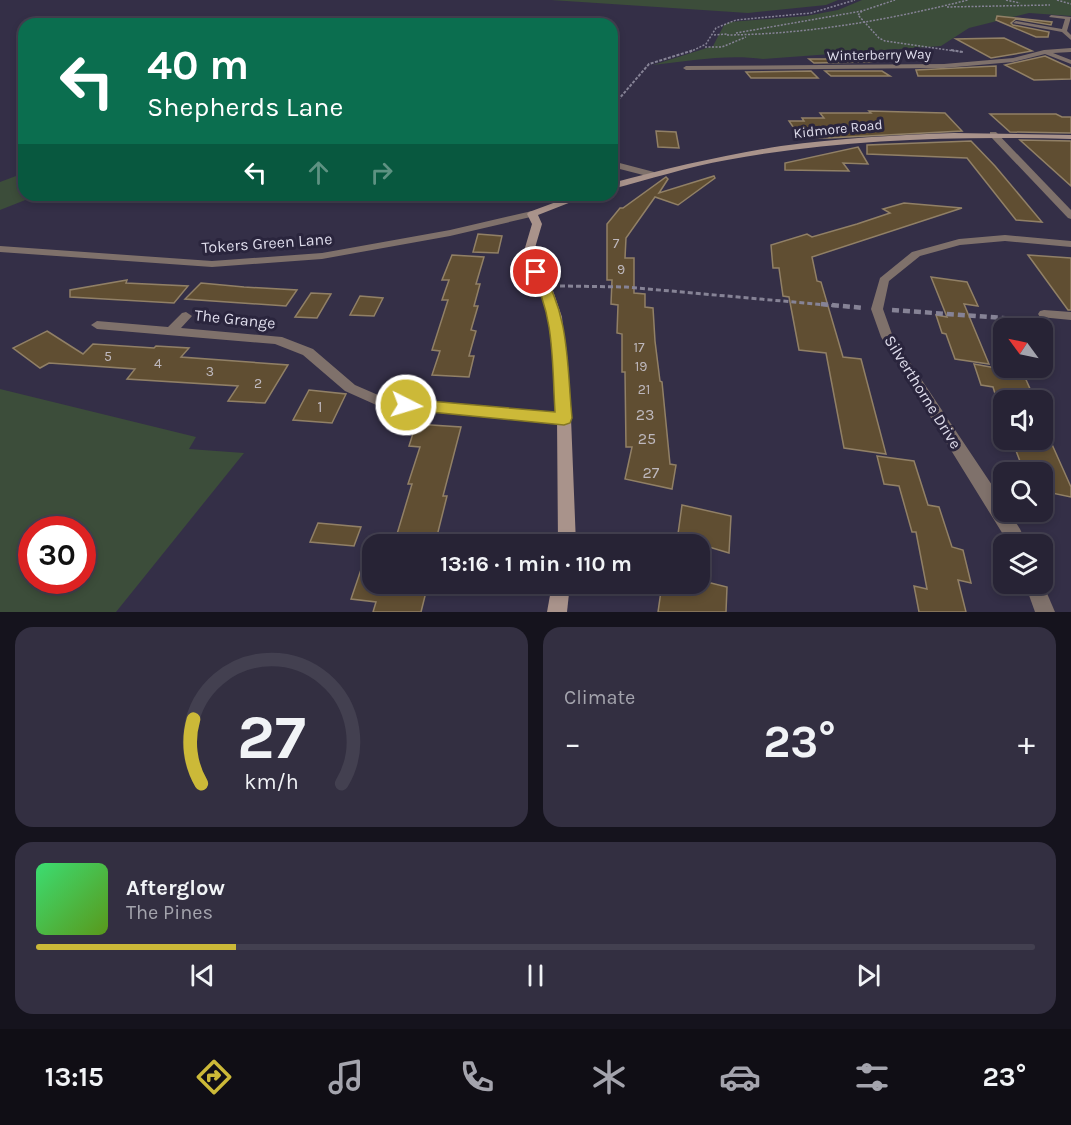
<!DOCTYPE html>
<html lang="en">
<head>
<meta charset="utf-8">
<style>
	:root { --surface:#272335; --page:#332f41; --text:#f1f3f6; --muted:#a4a4ad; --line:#434050; --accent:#ccb938 }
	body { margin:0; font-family:Karla,sans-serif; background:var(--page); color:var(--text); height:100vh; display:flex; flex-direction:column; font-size:22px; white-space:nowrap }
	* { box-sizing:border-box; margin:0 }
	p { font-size:20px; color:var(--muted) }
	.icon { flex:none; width:33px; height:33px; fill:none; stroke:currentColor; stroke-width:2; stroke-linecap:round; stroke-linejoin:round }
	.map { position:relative; height:612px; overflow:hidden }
	.sheet { display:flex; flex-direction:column; gap:15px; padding:15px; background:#15131d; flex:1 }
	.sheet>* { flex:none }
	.guide { position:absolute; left:18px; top:18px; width:600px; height:183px; border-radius:18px; box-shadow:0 3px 9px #0003,0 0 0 2px var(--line); background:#0b6e4f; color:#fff; overflow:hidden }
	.needle { width:39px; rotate:303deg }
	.controls { position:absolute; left:993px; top:318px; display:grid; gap:12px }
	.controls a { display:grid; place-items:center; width:60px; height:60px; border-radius:12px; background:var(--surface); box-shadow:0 3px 9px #0003,0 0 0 2px var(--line); font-size:30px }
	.speed { position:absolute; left:18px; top:516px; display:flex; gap:12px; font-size:30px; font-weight:700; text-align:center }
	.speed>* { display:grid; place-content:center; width:78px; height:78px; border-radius:50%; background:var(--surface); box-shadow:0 3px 9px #0003,0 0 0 2px var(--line); line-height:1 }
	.speed .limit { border:9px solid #d22; background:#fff; color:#111 }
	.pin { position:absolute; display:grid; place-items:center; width:51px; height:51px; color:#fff; margin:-26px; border:3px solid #fff; border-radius:50%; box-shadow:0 2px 6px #0007 }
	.me { position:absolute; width:66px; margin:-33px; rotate:95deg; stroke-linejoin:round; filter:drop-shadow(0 0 4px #0008) }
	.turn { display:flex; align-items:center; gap:21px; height:126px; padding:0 30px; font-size:27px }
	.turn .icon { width:78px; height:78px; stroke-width:2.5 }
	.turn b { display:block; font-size:42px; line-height:51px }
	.lanes { display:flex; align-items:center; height:57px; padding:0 30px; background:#0003; justify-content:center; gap:30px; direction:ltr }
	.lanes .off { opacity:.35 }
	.big { font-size:45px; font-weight:700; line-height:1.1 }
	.sheet .widget { flex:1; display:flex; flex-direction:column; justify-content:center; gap:9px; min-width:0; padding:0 21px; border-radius:18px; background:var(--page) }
	.sheet .dial { align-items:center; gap:0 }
	.dial svg { height:156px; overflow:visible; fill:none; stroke:var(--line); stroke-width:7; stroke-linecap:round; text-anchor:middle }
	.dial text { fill:var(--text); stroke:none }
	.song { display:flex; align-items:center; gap:18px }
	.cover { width:72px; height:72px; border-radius:9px; background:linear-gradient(135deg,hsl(140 70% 55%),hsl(90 70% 35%)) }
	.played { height:6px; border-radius:3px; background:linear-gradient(90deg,var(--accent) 20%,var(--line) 20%) }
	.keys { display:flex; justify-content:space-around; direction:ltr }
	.heat { display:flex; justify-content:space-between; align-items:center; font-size:33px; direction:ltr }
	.sheet .tiles { flex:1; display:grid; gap:15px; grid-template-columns:1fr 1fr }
	.widget:last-child { grid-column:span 2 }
	.trip { position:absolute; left:362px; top:534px; width:348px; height:60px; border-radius:18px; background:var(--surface); box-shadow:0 3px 9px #0003,0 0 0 2px var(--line); font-weight:700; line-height:60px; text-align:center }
	.menu { display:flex; height:96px; justify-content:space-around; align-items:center; background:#100e15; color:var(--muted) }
	.menu .icon { width:42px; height:42px }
	.menu .active { color:var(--accent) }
	.menu b { font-size:27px; color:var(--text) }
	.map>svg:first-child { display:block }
	.green { fill:#3c4d3a; fill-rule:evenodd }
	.building { fill:#604e32; stroke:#918066; stroke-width:1.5 }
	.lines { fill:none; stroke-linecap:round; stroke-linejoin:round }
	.path-far3 { stroke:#868396; stroke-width:1.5; stroke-dasharray:2 1.5; stroke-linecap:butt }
	.path-far2 { stroke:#868396; stroke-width:2; stroke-dasharray:3 1.5; stroke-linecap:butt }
	.path-far1 { stroke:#868396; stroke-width:3; stroke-dasharray:5 3; stroke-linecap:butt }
	.path { stroke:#868396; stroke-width:4.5; stroke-dasharray:7 4; stroke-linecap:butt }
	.street { fill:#7f716b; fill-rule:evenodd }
	.secondary { fill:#a9938b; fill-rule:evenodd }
	.route { fill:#ccb938; stroke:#857824; stroke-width:1.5 }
	.labels { text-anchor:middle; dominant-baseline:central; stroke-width:6; stroke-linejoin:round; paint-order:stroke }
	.far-street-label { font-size:14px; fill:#dedceb; stroke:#2a253d }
	.number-label { font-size:14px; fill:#beb8bd }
	.street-label { font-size:16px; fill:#dedceb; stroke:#2a253d }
	.near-number-label { font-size:16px; fill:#beb8bd }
</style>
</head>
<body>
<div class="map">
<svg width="1071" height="612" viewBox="0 0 1071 612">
	<rect width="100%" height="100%" fill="#342f47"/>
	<g class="green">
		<path d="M551 0H838L826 5 748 13Z"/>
		<path d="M862 0H1071V16L1029 13 969 28 941 46 763 59C727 54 689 61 653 65L713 46 724 25 729 22 806 16 838 10Z"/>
		<path d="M24 173V195H38L0 210V182Z"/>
		<path d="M0 389 196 437 189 449 244 453 116 612H0ZM32 530H82V580H32Z"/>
	</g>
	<g class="building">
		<path d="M997 16 1052 22 1051 25 1016 19 1011 23 1013 25 1049 32 1048 37H1036L996 20Z"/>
		<path d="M1004 38 1032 51 991 58 956 39Z"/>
		<path d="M1045 56 1071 68V79L1034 80 1005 65Z"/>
		<path d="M809 59H865L870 62 814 63Z"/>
		<path d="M996 66V76H918L916 70Z"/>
		<path d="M811 71 818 78H751L746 72Z"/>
		<path d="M825 71H882L890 76H831Z"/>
		<path d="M869 111 945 113 962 131 829 138 800 137 789 121H804L802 118H824L820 113H871Z"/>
		<path d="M990 114H1056L1062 117H1071V133L1010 132Z"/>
		<path d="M656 131 676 132 679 148 658 147Z"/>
		<path d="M1020 140 1071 141V186Z"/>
		<path d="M971 141 995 166 1042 222 1016 220 967 158 867 154V145Z"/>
		<path d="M858 147 868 164 843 163 849 171 785 170V163Z"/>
		<path d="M714 176 715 178 678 205 655 197 626 238 625 258H634V293L645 294V307L653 308 655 341 660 381 662 382 670 464 676 465 672 489 625 479 632 447H626L625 372H622V334L617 333 618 305 611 304 612 280H607V224L620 208H623L666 177 668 179 659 193Z"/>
		<path d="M904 203 962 208 812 257 817 281 821 282 843 357 861 359 886 454 844 448 826 353 799 350 789 297 783 296 779 268H773L771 245 807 234 812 237 857 224 890 213 883 209Z"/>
		<path d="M478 234 502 236 498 253 473 252Z"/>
		<path d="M452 255 484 257 476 284H480L474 306H478L471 330 476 331 469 356H474L469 377 432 375 440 351 432 350 448 300H442L449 280H442Z"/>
		<path d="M1028 255 1071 258V310H1068Z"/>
		<path d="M931 277 967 282 978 306 964 304 989 364 955 359 946 334 942 333 936 315 947 317Z"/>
		<path d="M127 280 126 283 188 286 174 303 70 297V290Z"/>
		<path d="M201 283 244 287 297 290 286 306 185 299Z"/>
		<path d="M311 293 331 294 317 318 295 317Z"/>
		<path d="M360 296 383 298 374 316 350 315Z"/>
		<path d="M47 331 83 354 93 344 154 348 156 346 189 348 181 357 288 365 265 403 228 401 238 386 127 379 135 369 49 363 40 368 13 348Z"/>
		<path d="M974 364 1023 373 1035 400H997L993 387 981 385Z"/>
		<path d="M309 390 346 394 332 423 293 420Z"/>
		<path d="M416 424 461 427 443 496H447L435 544H394L412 484H408L420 447 409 446Z"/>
		<path d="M1012 440H1050L1071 487V497L1042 491V472H1024Z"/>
		<path d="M877 456 914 461 928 505 939 507 952 547 963 550 971 583 958 580 966 612H919L914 586 927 589 916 532H912L899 486 884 484Z"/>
		<path d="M682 505 731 516 729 553 699 544 677 541Z"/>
		<path d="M318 523 361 527 354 546 310 542Z"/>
		<path d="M369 546H372V584H428L421 612H373L376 602 351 599Z"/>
		<path d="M699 580 727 587 726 612H658L662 584H699Z"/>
	</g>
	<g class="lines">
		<g class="path-far3">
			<path d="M1006 0 1020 3"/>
			<path d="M1057 0 1071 4"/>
			<path d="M947 7 1050 5"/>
			<path d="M862 11 858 15 879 38 885 41 961 52"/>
			<path d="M736 33 862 11 895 0"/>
			<path d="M714 35 728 34"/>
			<path d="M727 35C810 34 888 20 968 0"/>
			<path d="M705 47H722L746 37"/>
			<path d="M690 52 706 44 716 28 736 20 811 13 855 0"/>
		</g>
		<g class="path-far2">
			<path d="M951 50 963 52"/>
			<path d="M612 107 649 64 694 50"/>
		</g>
		<path class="path-far1" d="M560 286 626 287 838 306"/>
		<g class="path">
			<path d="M821 304 864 308"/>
			<path d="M892 310 1031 320"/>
		</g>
		<g class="street">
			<path d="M1051 15 1071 17 1067 31 1071 35V40L1062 32 1013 23 1016 21 1062 29 1065 19 1049 17Z"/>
			<path d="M1071 48V52L1053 53 1071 60V64L1045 54 1013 62 944 68 686 70 683 68 686 66 944 64 1013 58 1044 50Z"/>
			<path d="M990 132H996L1071 210V219L1068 218 990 136Z"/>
			<path d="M612 161 654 172 655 174 651 177 612 167Z"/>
			<path d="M532 211 535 212V216L450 236 322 259 212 267 0 252V246L212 261 322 253 450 230Z"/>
			<path d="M1005 235 1071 241V247L1005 241 960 245 920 256 889 281 883 309 893 337 1004 503V512H1009L1020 529 1027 544H1009L881 337 871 309 880 278 912 252 959 239Z"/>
			<path d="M1044 310 1071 312V320L1040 317 1038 314 1040 311Z"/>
			<path d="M186 312 192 316 181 328 282 337 313 349 355 385 385 398 564 413 569 414 571 418 569 422 564 423 383 408 345 391 303 355 275 344 97 329 91 325 97 321 168 327 182 313Z"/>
			<path d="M1042 582 1043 584 1055 612H1035L1025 584Z"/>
		</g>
		<g class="secondary">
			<path d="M954 133 1071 135V139C955 136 841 139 727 160 688 167 650 179 612 189V183C668 168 724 155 781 146 839 138 896 135 954 133Z"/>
			<path d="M575 195H589L538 215 542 224 532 258 551 285 562 317 571 418 576 544H558L557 418 550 317 539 285 522 258 532 224 527 214 529 212Z"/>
			<path d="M552 584H570L567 612H547Z"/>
		</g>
	</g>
	<path class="route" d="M536 268 540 269C570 313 567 368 572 418L570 423 564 425 400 409 398 405 400 400 406 399 555 412C552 364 555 313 530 272Z"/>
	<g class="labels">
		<g class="far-street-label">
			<text transform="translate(879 55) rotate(-1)">Winterberry Way</text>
			<text transform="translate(838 129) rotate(-6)">Kidmore Road</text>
		</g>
		<g class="number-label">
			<text x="616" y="243">7</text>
			<text x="621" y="269">9</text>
			<text x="639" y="347">17</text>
			<text x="108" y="356">5</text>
			<text x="158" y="363">4</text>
			<text x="641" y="366">19</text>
			<text x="210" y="371">3</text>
			<text x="258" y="383">2</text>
			<text x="644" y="389">21</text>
		</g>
		<g class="street-label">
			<text transform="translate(267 243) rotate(-4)">Tokers Green Lane</text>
			<text transform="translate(235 319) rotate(6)">The Grange</text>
			<text transform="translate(923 392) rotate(58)">Silverthorne Drive</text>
		</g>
		<g class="near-number-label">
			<text x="320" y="406">1</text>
			<text x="645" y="414">23</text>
			<text x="647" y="438">25</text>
			<text x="651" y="472">27</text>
		</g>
	</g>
</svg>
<div class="controls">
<a><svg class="needle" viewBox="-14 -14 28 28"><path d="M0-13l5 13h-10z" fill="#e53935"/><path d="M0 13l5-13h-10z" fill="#a4a4ad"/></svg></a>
<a><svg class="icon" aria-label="sound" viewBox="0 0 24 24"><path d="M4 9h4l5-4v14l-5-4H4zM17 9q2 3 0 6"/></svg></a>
<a><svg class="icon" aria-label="search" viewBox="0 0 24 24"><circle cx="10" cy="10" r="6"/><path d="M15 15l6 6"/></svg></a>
<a><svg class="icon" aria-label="layers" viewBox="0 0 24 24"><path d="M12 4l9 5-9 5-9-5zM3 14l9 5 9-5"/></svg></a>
</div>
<div class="speed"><div class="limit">30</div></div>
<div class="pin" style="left:536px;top:272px;background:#d93025"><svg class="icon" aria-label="arrive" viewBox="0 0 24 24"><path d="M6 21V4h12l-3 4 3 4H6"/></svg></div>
<svg class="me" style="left:406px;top:405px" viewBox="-20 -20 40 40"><circle r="17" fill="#ccb938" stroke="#fff" stroke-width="3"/><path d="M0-11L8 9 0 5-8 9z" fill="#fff"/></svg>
<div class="trip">13:16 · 1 min · 110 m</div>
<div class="guide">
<div class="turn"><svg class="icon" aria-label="left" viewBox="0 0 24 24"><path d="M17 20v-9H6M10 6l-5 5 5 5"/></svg><div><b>40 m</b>Shepherds Lane</div></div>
<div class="lanes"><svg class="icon" aria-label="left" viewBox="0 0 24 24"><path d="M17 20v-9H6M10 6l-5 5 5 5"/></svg><svg class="icon off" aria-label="ahead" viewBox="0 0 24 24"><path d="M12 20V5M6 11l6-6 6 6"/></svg><svg class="icon off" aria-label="right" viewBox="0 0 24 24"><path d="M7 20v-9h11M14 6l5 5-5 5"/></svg></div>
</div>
</div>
<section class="sheet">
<div class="tiles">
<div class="widget dial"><svg viewBox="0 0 100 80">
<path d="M14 69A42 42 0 1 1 86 69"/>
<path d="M14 69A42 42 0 0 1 10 36" stroke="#ccb938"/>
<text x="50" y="56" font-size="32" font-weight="700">27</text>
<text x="50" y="72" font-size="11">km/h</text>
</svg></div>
<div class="widget"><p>Climate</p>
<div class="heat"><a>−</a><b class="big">23°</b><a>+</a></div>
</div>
<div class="widget">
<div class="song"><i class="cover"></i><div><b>Afterglow</b><p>The Pines</p></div></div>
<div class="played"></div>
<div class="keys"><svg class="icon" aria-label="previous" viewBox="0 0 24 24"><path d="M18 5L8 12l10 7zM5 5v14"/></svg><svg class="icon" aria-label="pause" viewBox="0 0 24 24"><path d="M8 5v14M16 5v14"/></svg><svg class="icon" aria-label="next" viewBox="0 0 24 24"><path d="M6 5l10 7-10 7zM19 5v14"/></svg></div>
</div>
</div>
</section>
<nav class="menu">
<b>13:15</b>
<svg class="icon active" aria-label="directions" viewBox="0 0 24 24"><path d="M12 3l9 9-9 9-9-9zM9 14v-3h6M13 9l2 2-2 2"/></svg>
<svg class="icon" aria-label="music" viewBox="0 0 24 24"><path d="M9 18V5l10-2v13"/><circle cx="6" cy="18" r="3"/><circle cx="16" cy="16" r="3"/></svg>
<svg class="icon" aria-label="phone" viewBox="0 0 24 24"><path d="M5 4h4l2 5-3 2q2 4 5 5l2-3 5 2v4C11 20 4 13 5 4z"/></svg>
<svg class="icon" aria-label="climate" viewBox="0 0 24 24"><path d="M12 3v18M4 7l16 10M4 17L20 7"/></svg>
<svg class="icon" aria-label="car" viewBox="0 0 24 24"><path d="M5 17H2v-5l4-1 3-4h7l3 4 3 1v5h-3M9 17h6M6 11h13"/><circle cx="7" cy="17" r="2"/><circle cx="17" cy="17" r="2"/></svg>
<svg class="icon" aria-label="filters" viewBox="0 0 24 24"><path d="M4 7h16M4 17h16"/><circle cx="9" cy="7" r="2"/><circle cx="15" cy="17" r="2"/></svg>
<b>23°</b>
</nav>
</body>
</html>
